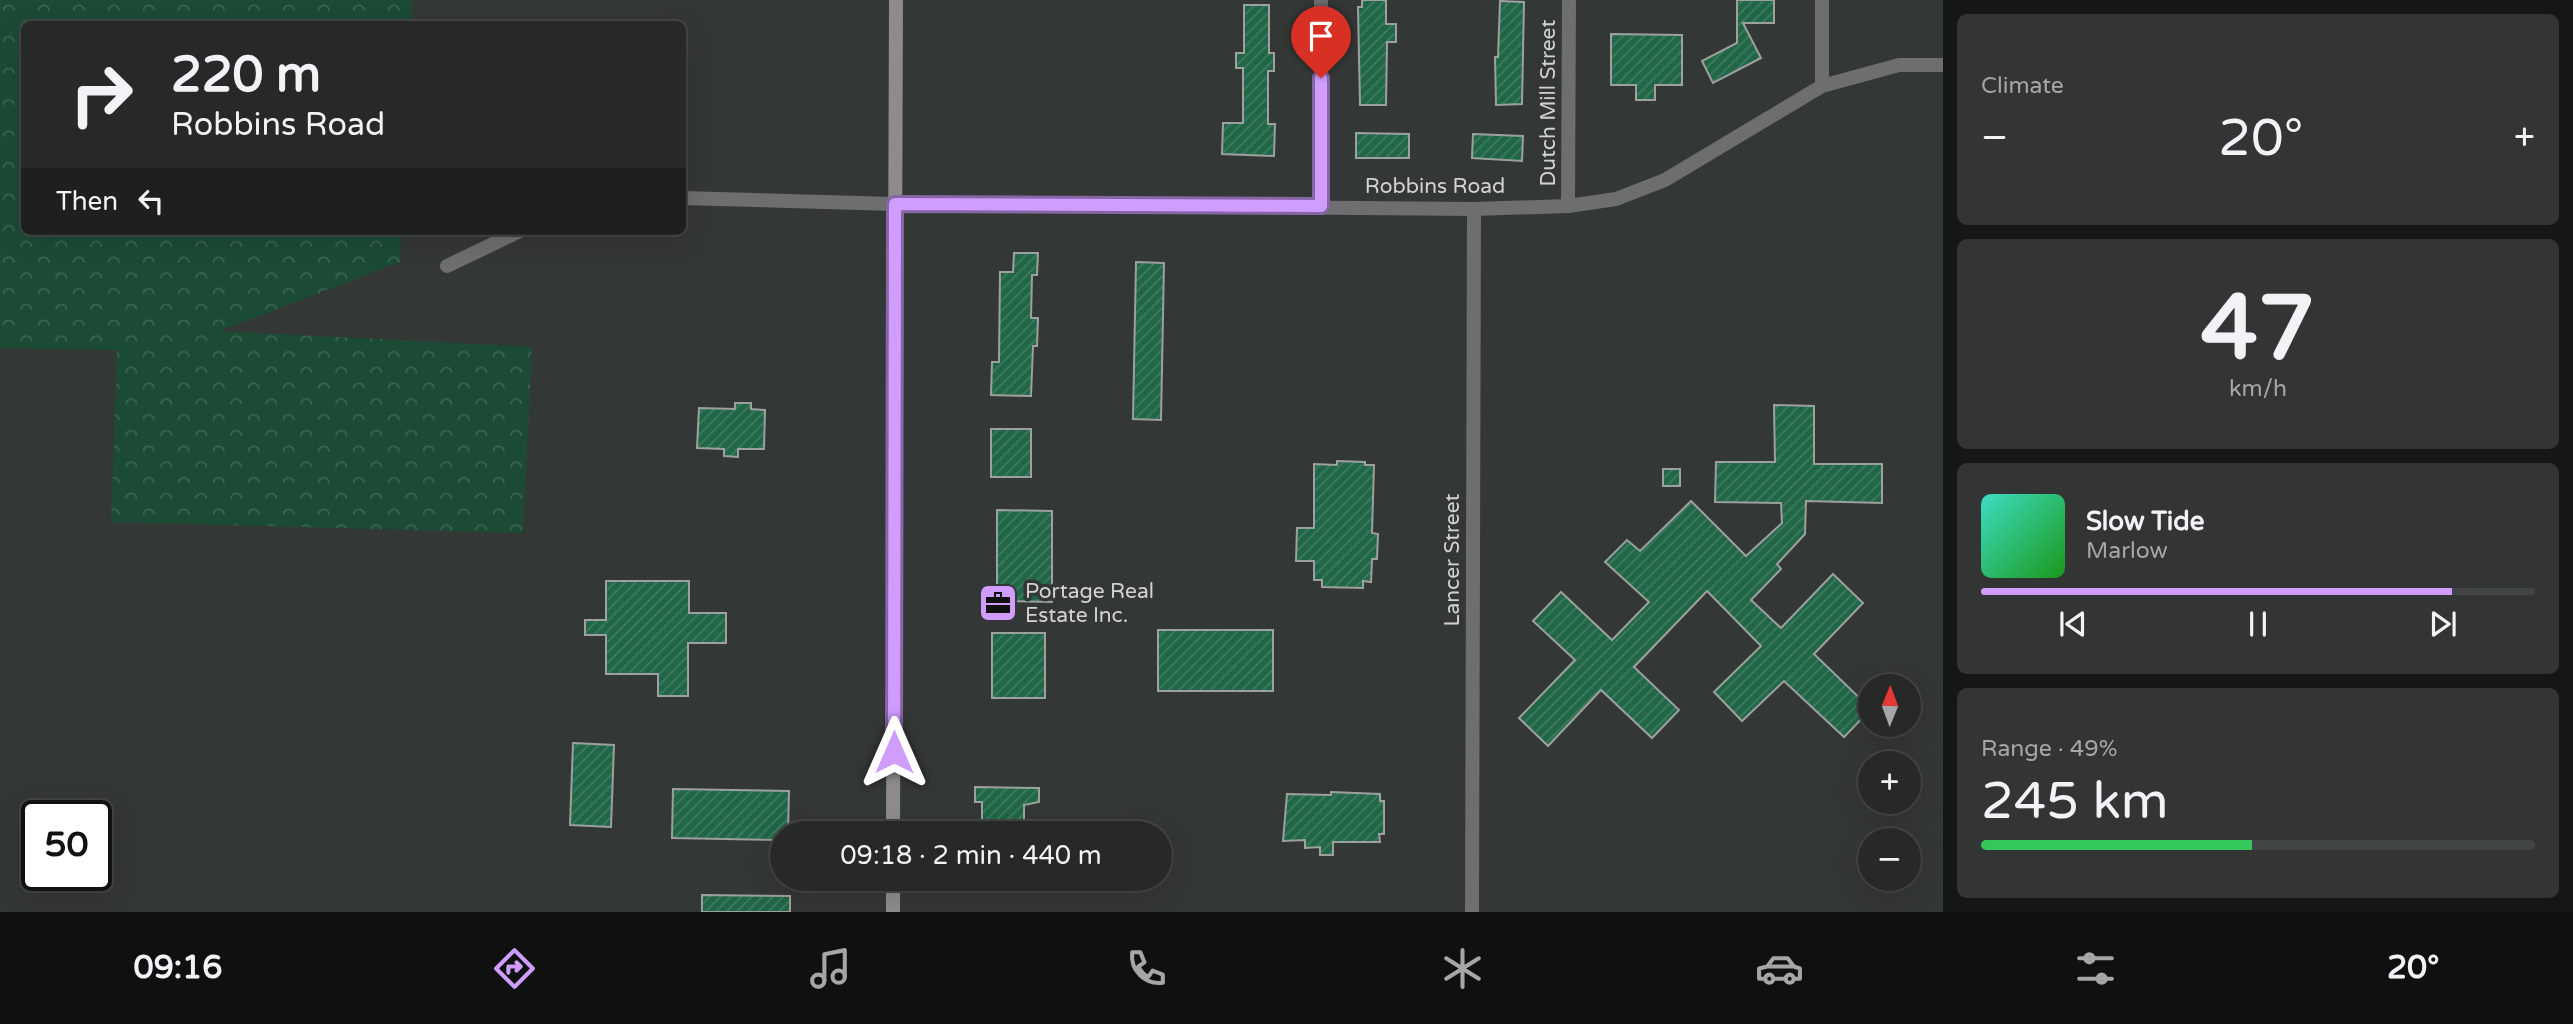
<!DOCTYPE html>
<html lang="en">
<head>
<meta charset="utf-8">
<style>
	:root { --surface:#262928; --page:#323534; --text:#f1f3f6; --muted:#a4a6a8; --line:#424545; --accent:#d09dff }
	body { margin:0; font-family:"Varela Round",sans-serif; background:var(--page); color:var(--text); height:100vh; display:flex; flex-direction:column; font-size:26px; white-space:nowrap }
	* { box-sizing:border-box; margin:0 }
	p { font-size:23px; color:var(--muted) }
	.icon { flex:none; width:38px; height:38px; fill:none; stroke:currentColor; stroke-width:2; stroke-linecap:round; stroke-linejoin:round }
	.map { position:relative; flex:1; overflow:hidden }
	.drawer { display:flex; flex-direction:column; gap:14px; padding:14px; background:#151716; width:630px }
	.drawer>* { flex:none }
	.hud { position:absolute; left:21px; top:21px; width:665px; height:214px; border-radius:10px; box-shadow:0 7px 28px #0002,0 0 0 2px var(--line); background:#262928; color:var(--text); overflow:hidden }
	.needle { width:46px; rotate:1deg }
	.buttons { position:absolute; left:1858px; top:674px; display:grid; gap:14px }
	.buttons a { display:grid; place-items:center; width:63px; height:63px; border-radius:50%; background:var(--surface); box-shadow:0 7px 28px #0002,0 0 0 2px var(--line); font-size:35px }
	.speed { position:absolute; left:21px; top:800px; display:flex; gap:14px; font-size:35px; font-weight:700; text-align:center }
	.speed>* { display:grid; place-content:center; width:91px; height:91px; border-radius:50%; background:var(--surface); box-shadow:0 7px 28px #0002,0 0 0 2px var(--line); line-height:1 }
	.speed .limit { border:4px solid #111; border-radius:10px; background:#fff; color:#111 }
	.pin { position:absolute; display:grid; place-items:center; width:60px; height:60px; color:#fff; margin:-72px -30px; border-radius:50% 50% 50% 0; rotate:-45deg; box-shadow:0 0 7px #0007 }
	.pin .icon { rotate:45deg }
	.me { position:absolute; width:77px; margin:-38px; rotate:0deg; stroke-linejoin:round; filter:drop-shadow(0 0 5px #0008) }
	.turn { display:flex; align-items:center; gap:24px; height:147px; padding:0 35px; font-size:32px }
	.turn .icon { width:91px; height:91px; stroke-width:2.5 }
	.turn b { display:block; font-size:49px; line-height:60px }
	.then { display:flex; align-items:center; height:66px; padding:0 35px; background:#0003; gap:14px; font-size:26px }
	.big { font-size:52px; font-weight:600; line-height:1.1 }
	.drawer .widget { flex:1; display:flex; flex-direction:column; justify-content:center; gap:10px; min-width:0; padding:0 24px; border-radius:10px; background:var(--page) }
	.drawer .dial { align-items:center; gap:0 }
	.dial b { font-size:91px; line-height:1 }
	.song { display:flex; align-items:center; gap:21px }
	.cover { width:84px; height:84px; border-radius:10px; background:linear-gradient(135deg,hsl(170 70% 55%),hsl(120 70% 35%)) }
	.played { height:7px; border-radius:4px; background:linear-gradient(90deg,var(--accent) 85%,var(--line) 85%) }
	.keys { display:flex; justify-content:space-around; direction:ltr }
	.heat { display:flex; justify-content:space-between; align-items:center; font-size:38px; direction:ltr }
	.charge { height:10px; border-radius:5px; background:linear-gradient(90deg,#34c759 49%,var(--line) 0) }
	.trip { position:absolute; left:770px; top:821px; width:402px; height:70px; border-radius:35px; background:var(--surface); box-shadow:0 7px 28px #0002,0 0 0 2px var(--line); font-weight:600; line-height:70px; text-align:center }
	.tab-bar { display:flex; height:112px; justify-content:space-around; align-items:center; background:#0f1010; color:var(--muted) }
	.tab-bar .icon { width:49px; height:49px }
	.tab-bar .current { color:var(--accent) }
	.tab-bar b { font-size:32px; color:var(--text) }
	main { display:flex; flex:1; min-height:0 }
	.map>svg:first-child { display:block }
	.forest { fill:url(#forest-crowns) }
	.building { fill:url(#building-hatch); stroke:#9ca09e; stroke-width:2 }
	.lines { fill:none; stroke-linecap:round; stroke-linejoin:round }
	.minor { stroke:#6e6d6f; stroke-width:14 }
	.secondary { stroke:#8d8b8e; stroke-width:14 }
	.route-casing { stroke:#8766a6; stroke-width:18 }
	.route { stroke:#d09dff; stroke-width:12 }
	.labels { text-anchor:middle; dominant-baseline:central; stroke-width:7; stroke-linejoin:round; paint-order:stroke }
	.street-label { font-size:21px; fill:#d1d3d2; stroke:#333735 }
	.poi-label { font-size:21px; fill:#d1d3d2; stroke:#333735; text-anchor:start }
</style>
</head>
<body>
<main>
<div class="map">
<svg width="1943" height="912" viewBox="0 0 1943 912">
	<defs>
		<pattern id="forest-crowns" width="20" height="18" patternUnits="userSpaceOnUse" patternTransform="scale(1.75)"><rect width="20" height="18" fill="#1b4b35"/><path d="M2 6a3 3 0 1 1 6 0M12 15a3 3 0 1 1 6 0" fill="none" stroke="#3b6451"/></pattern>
		<pattern id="building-hatch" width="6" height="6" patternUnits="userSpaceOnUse" patternTransform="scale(1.75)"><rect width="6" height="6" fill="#206647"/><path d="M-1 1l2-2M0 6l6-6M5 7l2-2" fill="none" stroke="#3f7b61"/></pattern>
	</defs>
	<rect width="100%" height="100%" fill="#333735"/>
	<path class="forest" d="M0 0H412L411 24H24V231H401L400 262 220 331 532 347 523 533 111 522 117 350 0 348Z"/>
	<g class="building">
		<path d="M1362 0H1386V24H1396V42H1387L1386 105H1360L1358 7H1362Z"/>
		<path d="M1737 0H1774V23H1743L1761 58 1713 83 1702 61 1737 43Z"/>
		<path d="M1500 1 1524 2 1522 104 1496 105 1495 57H1498Z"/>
		<path d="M1244 5H1269V53H1274V71H1268V124H1275L1274 156 1222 154 1223 123H1243V68H1236V53H1244Z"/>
		<path d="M1611 34 1682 35V85H1655V100H1636V85H1611Z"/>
		<path d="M1356 133 1409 134V158H1356Z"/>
		<path d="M1473 134 1523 136 1522 161 1472 158Z"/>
		<path d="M1014 253H1038L1037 275H1032L1031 318H1038L1037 346H1033L1031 396 991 395 992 362H999L1000 272H1013Z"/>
		<path d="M1136 262 1164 263 1161 420 1133 419Z"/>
		<path d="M735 403H751V409L765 410 764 449H738V457L724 456V449L697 448 699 408 735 409Z"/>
		<path d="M1774 405 1814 406V464H1882V503L1806 501 1805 534 1777 564 1781 569 1751 600 1781 628 1833 574 1863 603 1814 654 1871 709 1844 737 1784 681 1742 721 1714 692 1761 646 1707 591 1634 667 1679 710 1652 738 1601 690 1548 746 1519 718 1575 660 1533 621 1561 592 1612 640 1649 602 1605 562 1627 540 1640 551 1691 501 1746 556 1782 523 1781 503 1715 502 1716 462H1775Z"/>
		<rect x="991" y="429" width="40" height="48"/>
		<path d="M1337 461 1365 462V465H1374L1372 533 1378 534 1377 559H1372L1371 582 1363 581V588L1322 587V580H1314V561H1296L1297 528H1314V464L1337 465Z"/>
		<rect x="1663" y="469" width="17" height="17"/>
		<path d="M997 510 1052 511V602L997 601Z"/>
		<path d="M606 581H689V613H726V643H688V696H658V674H606V635H585V620H606Z"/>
		<rect x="1158" y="630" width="115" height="61"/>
		<rect x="992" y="633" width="53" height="65"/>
		<path d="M573 743 614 745 611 827 570 825Z"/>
		<path d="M975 787 1039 788V802L1024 805V827H982V802H975Z"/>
		<path d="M673 789 789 791 788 833H782V840L672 838Z"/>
		<path d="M1331 792 1380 794V801H1384V834H1379L1380 842H1333V855H1320V847L1305 848V840L1283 841 1287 794 1331 795Z"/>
		<path d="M702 895 790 896V912H702Z"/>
	</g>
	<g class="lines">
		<g class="minor">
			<path d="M1822 86V0"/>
			<path d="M682 198 895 204 1474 209 1568 206 1616 199 1665 180 1822 86 1899 65H1943"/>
			<path d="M1568 206 1569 0"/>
			<path d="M1321 207V0"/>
			<path d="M447 266 520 231"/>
			<path d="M1472 912 1474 209"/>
		</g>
		<g class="secondary">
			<path d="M893 833 896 0"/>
			<path d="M893 912V878"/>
		</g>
	</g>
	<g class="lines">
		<defs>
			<path id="route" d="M894 752 895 204 1321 206V78"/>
		</defs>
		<use href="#route" class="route-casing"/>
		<use href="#route" class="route"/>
	</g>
	<defs>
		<symbol id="office-square" viewBox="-11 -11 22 22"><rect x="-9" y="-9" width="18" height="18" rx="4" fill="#d09dff" stroke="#333735"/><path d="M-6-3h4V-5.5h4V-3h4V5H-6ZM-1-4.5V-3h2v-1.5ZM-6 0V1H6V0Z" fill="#111"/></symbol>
	</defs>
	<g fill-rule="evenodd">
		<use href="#office-square" x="976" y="581" width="44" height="44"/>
	</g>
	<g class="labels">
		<g class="street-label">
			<text transform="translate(1548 103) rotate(-90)">Dutch Mill Street</text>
			<text x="1435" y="186">Robbins Road</text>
			<text transform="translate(1452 560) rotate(-90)">Lancer Street</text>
		</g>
		<g class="poi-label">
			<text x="1025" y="591">Portage Real<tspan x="1025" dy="24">Estate Inc.</tspan></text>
		</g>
	</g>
</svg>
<div class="buttons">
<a><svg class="needle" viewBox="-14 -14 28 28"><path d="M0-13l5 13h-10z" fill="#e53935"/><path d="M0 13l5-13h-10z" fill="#a4a6a8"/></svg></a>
<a>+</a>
<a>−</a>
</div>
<div class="speed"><div class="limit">50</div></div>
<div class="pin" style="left:1321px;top:78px;background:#d93025"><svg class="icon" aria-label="arrive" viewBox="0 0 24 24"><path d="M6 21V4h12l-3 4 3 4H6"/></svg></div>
<svg class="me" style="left:894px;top:752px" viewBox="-20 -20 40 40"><path d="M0-17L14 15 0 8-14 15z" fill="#d09dff" stroke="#fff" stroke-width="4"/></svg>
<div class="trip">09:18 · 2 min · 440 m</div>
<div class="hud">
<div class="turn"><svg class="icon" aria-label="right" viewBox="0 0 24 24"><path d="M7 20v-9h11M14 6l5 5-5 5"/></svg><div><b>220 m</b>Robbins Road</div></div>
<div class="then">Then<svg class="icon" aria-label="left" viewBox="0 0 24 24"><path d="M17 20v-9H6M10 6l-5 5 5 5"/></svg></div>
</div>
</div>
<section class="drawer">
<div class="widget"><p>Climate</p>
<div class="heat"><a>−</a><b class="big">20°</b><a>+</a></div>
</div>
<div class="widget dial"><b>47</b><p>km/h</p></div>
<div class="widget">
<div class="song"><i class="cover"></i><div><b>Slow Tide</b><p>Marlow</p></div></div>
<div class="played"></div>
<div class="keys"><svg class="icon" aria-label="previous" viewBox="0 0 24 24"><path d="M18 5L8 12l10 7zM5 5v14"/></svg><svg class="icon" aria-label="pause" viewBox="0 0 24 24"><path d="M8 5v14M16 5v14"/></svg><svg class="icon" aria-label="next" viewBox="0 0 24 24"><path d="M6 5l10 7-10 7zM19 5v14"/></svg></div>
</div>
<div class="widget"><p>Range · 49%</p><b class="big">245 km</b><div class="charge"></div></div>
</section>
</main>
<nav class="tab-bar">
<b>09:16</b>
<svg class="icon current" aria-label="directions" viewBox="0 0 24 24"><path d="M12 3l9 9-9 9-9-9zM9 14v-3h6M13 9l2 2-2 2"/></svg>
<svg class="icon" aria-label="music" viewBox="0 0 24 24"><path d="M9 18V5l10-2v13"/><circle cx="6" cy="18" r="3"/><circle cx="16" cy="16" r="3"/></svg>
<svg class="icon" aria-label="phone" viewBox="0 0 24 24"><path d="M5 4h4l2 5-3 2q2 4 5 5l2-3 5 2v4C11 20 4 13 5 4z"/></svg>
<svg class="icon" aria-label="climate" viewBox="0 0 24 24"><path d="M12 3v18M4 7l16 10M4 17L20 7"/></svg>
<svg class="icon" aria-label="car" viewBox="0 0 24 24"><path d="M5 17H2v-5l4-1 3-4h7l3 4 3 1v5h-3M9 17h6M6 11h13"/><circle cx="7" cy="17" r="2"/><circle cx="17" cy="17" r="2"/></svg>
<svg class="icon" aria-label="filters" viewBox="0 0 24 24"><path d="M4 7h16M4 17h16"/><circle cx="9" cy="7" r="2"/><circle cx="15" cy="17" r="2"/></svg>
<b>20°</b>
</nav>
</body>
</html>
